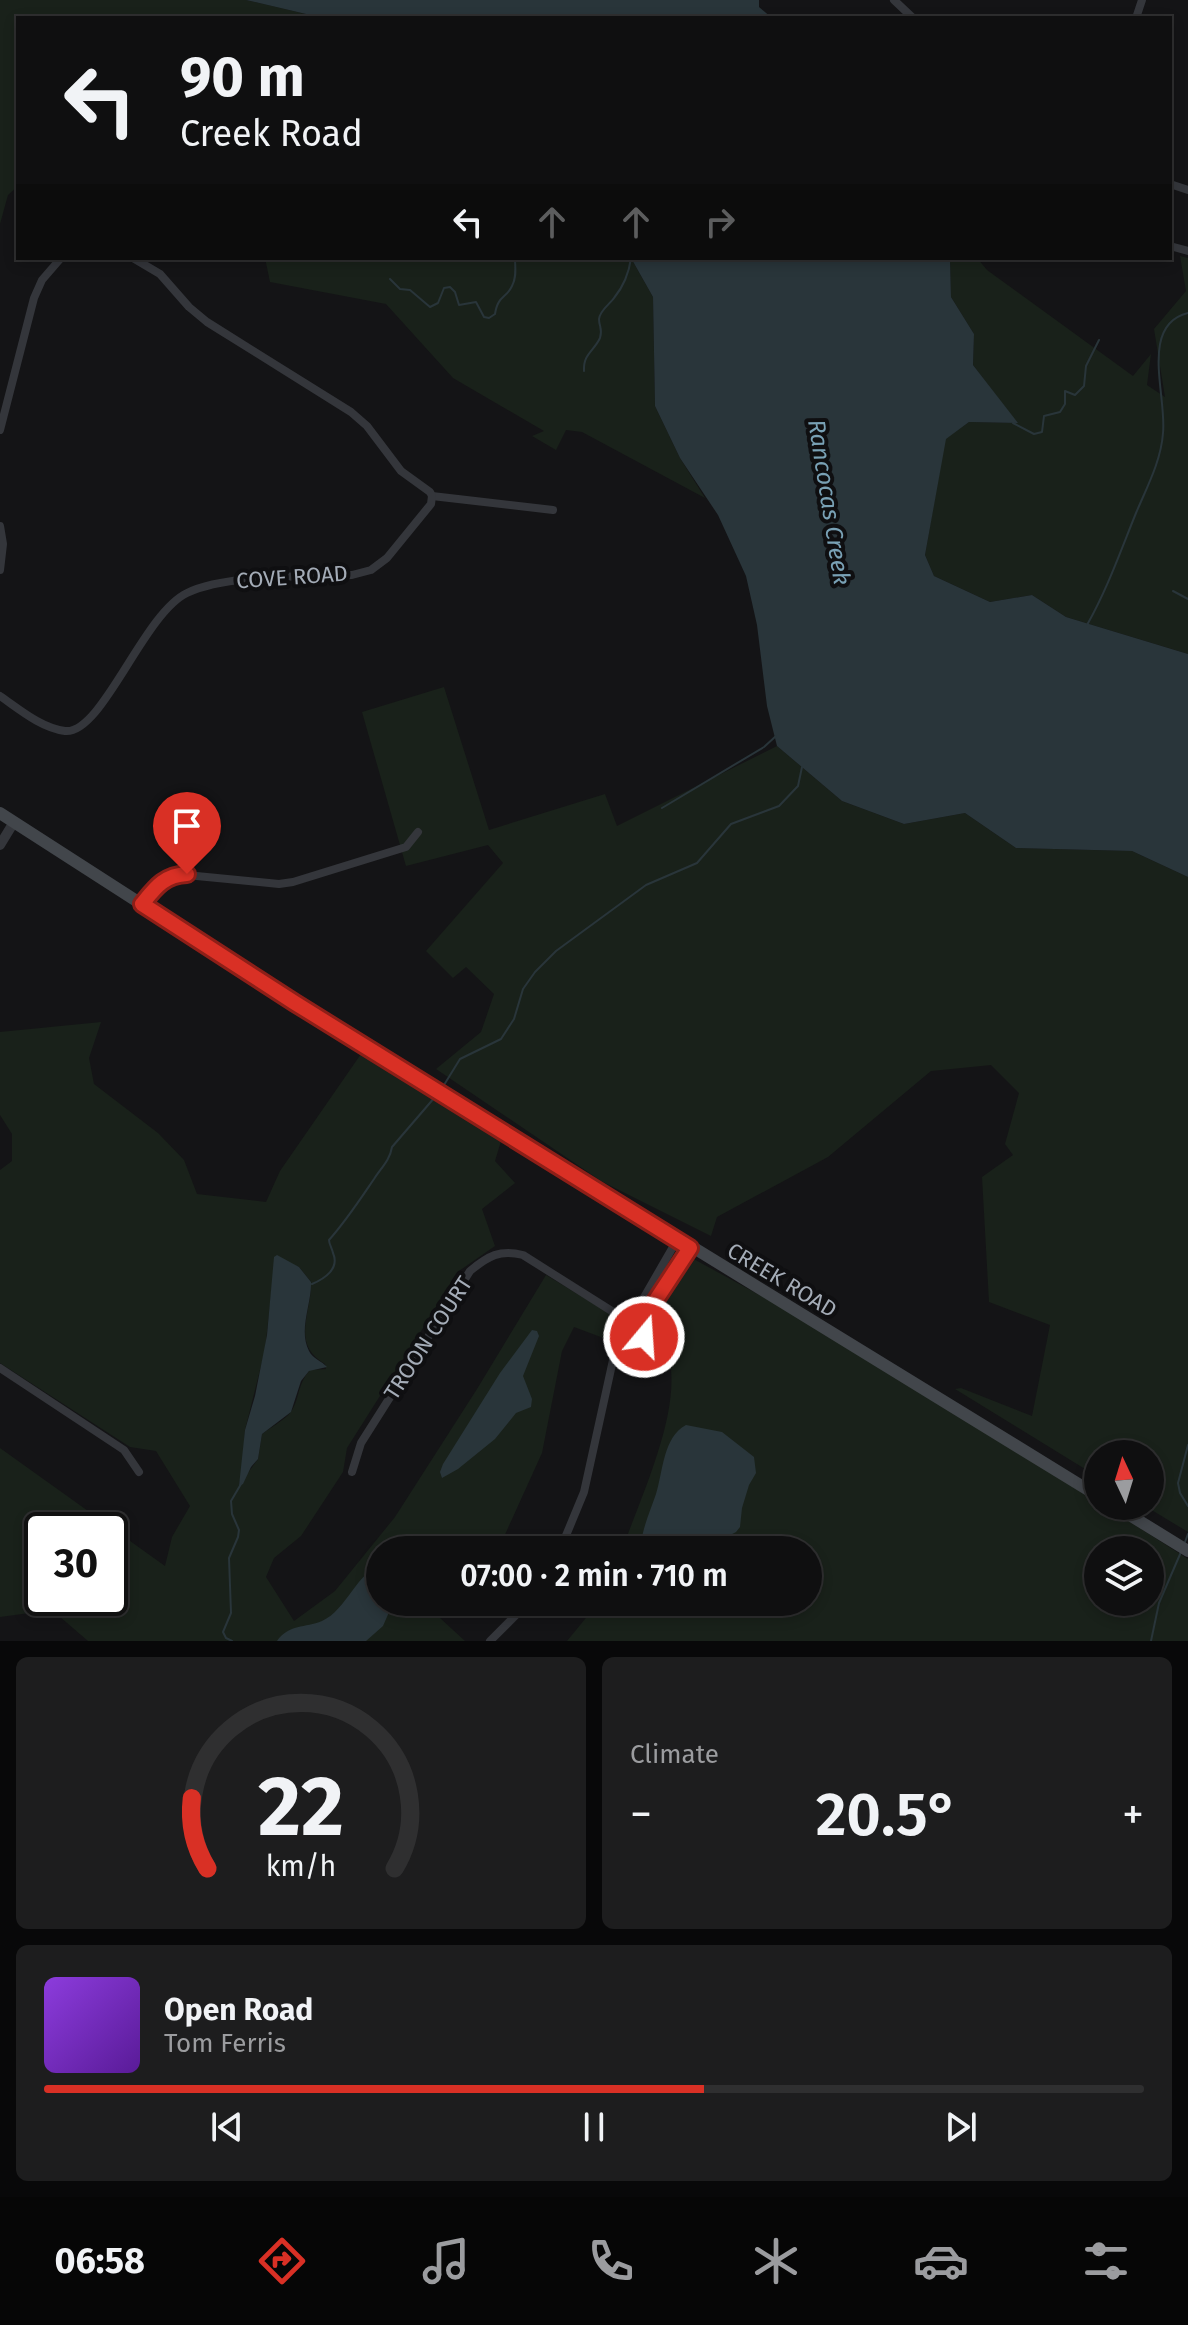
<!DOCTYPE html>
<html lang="en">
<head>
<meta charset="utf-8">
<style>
	:root { --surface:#0f0f10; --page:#1d1d1e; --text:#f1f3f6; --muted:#9b9c9f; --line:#2f2f30; --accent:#d93025 }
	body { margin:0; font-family:"Fira Sans",sans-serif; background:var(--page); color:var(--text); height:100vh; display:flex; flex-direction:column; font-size:30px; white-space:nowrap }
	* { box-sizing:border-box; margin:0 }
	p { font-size:26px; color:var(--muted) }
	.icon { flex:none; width:44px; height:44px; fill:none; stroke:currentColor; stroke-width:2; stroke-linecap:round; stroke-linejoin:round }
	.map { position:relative; height:1641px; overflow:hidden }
	.details { display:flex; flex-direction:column; gap:16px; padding:16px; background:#080809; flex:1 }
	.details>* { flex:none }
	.hud { position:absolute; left:16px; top:16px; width:1156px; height:244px; border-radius:0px; box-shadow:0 4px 12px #0003,0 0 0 2px var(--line); background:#0f0f10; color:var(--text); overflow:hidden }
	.needle { width:52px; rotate:356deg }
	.fabs { position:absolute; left:1084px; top:1440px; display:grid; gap:16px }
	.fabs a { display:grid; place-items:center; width:80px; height:80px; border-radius:50%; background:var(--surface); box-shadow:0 4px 12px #0003,0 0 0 2px var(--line); font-size:40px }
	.speed { position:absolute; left:24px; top:1512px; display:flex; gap:16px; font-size:40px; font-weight:700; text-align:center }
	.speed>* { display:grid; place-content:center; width:104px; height:104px; border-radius:50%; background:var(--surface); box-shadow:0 4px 12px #0003,0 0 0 2px var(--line); line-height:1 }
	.speed .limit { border:4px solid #111; border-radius:12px; background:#fff; color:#111 }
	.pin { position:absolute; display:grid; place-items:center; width:68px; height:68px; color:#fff; margin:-82px -34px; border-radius:50% 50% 50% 0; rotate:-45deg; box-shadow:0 0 8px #0007 }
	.pin .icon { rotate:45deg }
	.me { position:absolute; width:88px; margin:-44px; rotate:18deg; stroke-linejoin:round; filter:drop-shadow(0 0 6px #0008) }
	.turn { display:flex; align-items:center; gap:28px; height:168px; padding:0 32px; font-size:36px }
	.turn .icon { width:104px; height:104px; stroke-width:2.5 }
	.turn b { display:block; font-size:56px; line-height:68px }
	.lanes { display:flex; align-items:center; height:76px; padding:0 32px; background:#0003; justify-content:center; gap:40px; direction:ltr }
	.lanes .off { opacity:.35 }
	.big { font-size:60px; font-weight:600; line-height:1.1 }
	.details .card { flex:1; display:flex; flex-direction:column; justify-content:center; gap:12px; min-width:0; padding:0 28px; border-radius:12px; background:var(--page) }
	.details .dial { align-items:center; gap:0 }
	.dial svg { height:208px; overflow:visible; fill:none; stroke:var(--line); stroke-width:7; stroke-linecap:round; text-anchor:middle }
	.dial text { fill:var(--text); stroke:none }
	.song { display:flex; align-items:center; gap:24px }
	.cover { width:96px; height:96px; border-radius:12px; background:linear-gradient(135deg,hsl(270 70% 55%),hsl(270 70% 35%)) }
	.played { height:8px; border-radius:4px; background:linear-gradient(90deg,var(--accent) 60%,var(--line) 60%) }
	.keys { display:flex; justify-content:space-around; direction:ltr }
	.heat { display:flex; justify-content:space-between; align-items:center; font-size:44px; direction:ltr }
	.details .tiles { flex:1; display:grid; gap:16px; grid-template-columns:1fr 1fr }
	.card:last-child { grid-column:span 2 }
	.trip { position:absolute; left:366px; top:1536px; width:456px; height:80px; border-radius:40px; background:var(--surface); box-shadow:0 4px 12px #0003,0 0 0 2px var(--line); font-weight:600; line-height:80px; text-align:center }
	.dock { display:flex; height:128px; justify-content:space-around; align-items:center; background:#060606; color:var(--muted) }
	.dock .icon { width:56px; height:56px }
	.dock .active { color:var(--accent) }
	.dock b { font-size:36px; color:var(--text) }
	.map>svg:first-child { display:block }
	.green { fill:#19211a; fill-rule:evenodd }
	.water { fill:#29353a }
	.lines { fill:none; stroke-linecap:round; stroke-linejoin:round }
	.stream { stroke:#29353a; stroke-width:2 }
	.minor { stroke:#34363b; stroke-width:8 }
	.tertiary { stroke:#34363b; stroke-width:10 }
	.secondary { stroke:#42464b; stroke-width:12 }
	.route-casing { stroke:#8d1f18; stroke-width:20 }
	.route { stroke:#d93025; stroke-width:14 }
	.labels { text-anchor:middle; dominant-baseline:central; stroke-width:8; stroke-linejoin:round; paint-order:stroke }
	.street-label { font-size:22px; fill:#a4acb7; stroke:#0f0f11 }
	.water-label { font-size:24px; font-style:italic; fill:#79a1b5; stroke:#0f0f11 }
</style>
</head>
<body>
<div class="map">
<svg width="1188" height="1641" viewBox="0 0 1188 1641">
	<rect width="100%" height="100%" fill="#141416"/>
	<g class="green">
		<path d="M0 0H246L323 18H18V186L8 195 0 224Z"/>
		<path d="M1180 256 1188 258V654L1066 617 1032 595 990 602 934 576 925 555 945 439 969 422 1017 423 973 365 974 334 951 297 950 258H977L987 270 1133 376 1151 354 1147 385 1165 397 1154 329 1186 291Z"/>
		<path d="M265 258H631L653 297 655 406 680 458 705 498 582 432 566 430 556 450 532 436 544 431 453 378 386 304 270 282Z"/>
		<path d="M444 687 489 830 605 794 617 826 777 746 842 801 904 824 965 813 1016 848 1132 851 1188 877V1532L1145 1506H1150V1454H1098V1477L955 1389 961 1388 1032 1416 1050 1325 989 1302 982 1177 1013 1155 1005 1144 1019 1093 991 1065 931 1071 828 1157 717 1217 711 1236 601 1181 436 1069 481 1032 494 994 466 967 453 978 426 951 503 863 488 845 406 866 362 712Z"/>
		<path d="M101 1022 89 1058 94 1084 158 1133 184 1160 197 1194 266 1202 280 1171 361 1054 501 1141 495 1161 515 1183 482 1209 495 1246 459 1271 347 1448 343 1472 301 1536 274 1558 266 1577 294 1621 335 1591 395 1517 477 1389 546 1275 609 1313 614 1342 574 1327 562 1351 542 1453 498 1550H380V1602H455L440 1618 465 1641H88L52 1610 0 1617V1448L165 1566 172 1537 190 1506 156 1451 130 1447 0 1363V1170L12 1161V1134L0 1115V1032ZM275 1259 299 1267 311 1282C312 1313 290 1344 325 1364L326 1369 310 1370C297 1384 299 1403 290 1413 283 1421 271 1427 262 1434L258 1459 239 1485 242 1471 245 1430 265 1350ZM42 1530H110V1598H42Z"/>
		<path d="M690 1257 840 1339 1098 1502V1506H1105L1188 1559V1641H567L599 1602H808V1550H622C640 1499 676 1423 671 1370L657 1360 650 1338 654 1328V1312ZM1098 1550H1150V1602H1098Z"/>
	</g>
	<g class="water">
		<path d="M246 0H759V7L772 18H323Z"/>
		<path d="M631 258H950L951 297 974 334 973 365 1018 423 969 422 946 439 925 555 934 576 990 602 1032 595 1066 617 1188 654V877L1132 851 1016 848 965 813 904 824 842 801 777 746 767 706 757 625 746 576 718 515 680 458 655 406 653 297Z"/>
		<path d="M277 1255 299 1267 311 1282C312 1303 298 1330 309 1351 313 1359 322 1361 327 1367L309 1371 301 1381 291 1412 262 1434 258 1459 251 1467 243 1484 239 1486 245 1430 255 1396 267 1335 274 1257Z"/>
		<path d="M532 1330 537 1331 539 1336 523 1376 532 1399 531 1407 516 1413 495 1439 458 1469 442 1478 440 1472 443 1464 500 1373Z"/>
		<path d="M686 1425 722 1432 754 1457 756 1473 749 1485 742 1508 740 1527 736 1532 702 1550H640C642 1529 649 1514 656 1494 663 1472 663 1437 686 1425Z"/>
		<path d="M380 1567V1602L393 1603 383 1626 366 1641H277C289 1624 305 1628 322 1621 347 1610 358 1570 380 1567Z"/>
	</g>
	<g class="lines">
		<g class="stream">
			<path d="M390 279 400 289 410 290 430 307 438 303 444 288 450 287 455 292 459 305 476 302 484 317 489 318 495 314C498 295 506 299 512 286 517 277 515 267 515 258"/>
			<path d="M584 371C583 354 594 351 600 338 603 329 599 327 599 319 600 310 610 304 614 298 623 287 629 273 631 258"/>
			<path d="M1013 423 1034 434 1042 432 1044 416 1060 412 1065 404V391L1075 395 1084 386 1086 366 1099 340"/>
			<path d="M1173 591 1188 599"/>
			<path d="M1087 625C1107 590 1121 550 1136 513 1147 487 1161 461 1163 433 1167 396 1139 325 1188 313"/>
			<path d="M662 808 764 747 776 736"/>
			<path d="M444 1085 460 1059 501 1039 514 1019 523 989 535 972 556 951 646 885 697 863 731 824 779 806 798 786 802 767"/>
			<path d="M312 1284C324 1279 340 1269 333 1253 332 1248 329 1244 329 1240 346 1221 359 1201 374 1179 381 1168 390 1160 392 1147L435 1097"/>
			<path d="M1188 1445 1178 1483 1180 1493 1188 1506"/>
			<path d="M1185 1542 1188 1534"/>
			<path d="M232 1641 226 1638 223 1632 231 1613 229 1558 238 1537 239 1530 232 1514 231 1501 241 1484"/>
			<path d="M1151 1641 1159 1603 1181 1552"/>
		</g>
		<g class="minor">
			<path d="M894 0 913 18"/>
			<path d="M1136 18 1142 0"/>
			<path d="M1170 184 1188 190"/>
			<path d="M1170 246 1188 251"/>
			<path d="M0 430 34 298 42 280 61 258"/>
			<path d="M432 496 553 510"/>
			<path d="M0 526 3 544 0 570"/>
			<path d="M0 696C19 709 41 728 65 731 102 735 143 614 187 593 226 574 306 577 352 575L371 570 387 558 431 504 432 496 430 492 401 471 367 426 351 412 207 322 189 307 160 274 133 258"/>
			<path d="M142 904 158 884 176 874 279 884 293 882 406 847 418 832"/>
			<circle cx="634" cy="1323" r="17"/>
			<path d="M639 1306 677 1240"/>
			<path d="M648 1312 690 1248"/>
			<path d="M0 1368 124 1450 139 1472"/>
			<path d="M352 1472 361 1443 470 1271C488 1256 500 1249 523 1255L618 1315"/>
			<path d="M560 1550 584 1492 613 1360 624 1337"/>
			<path d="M490 1641 529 1602"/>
		</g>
		<path class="tertiary" d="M0 845 14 822"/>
		<g class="secondary">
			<path d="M0 813 295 1003 1098 1496"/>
			<path d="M1115 1506 1188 1551"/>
		</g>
	</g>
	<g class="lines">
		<defs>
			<path id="route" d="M187 874C164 875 155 888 142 904L295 1003 690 1248 648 1312 652 1324 644 1337"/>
		</defs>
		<use href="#route" class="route-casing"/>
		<use href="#route" class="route"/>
	</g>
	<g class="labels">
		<g class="street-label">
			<text transform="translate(292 577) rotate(-4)">COVE ROAD</text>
			<text transform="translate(782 1280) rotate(31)">CREEK ROAD</text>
			<text transform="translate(428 1338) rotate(-57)">TROON COURT</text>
		</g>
		<g class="water-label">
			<text transform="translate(829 502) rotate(81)">Rancocas Creek</text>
		</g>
	</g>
</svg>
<div class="fabs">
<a><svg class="needle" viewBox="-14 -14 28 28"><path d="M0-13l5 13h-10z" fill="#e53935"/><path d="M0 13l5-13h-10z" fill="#9b9c9f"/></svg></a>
<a><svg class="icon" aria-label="layers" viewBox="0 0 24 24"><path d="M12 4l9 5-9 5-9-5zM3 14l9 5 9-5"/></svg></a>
</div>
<div class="speed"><div class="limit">30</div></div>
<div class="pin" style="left:187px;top:874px;background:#d93025"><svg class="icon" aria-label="arrive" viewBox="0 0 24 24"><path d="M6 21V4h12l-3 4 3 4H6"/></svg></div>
<svg class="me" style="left:644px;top:1337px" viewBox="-20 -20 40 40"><circle r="17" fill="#d93025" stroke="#fff" stroke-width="3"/><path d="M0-11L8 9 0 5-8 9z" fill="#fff"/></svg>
<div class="trip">07:00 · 2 min · 710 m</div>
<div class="hud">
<div class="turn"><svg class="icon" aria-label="left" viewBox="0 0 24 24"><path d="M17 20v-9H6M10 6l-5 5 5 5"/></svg><div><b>90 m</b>Creek Road</div></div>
<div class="lanes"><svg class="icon" aria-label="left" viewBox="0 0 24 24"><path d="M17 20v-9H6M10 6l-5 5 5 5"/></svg><svg class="icon off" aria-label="ahead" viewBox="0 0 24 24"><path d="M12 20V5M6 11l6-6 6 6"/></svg><svg class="icon off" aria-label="ahead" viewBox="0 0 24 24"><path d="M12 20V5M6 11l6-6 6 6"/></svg><svg class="icon off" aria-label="right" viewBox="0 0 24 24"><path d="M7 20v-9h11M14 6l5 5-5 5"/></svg></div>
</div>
</div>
<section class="details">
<div class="tiles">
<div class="card dial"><svg viewBox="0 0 100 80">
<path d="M14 69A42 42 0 1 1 86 69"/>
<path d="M14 69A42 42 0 0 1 8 42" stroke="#d93025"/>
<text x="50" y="56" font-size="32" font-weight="700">22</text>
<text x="50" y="72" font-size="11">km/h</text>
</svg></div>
<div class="card"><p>Climate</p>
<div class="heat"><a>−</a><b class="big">20.5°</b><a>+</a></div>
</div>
<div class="card">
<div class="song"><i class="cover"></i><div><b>Open Road</b><p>Tom Ferris</p></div></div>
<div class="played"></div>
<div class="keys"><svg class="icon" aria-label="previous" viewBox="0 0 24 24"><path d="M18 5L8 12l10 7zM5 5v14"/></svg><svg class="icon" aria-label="pause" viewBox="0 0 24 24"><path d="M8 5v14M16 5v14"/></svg><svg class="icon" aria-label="next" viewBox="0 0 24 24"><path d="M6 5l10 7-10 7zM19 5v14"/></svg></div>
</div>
</div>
</section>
<nav class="dock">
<b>06:58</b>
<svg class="icon active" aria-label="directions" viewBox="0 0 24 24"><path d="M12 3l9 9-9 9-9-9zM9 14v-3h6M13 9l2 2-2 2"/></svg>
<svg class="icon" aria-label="music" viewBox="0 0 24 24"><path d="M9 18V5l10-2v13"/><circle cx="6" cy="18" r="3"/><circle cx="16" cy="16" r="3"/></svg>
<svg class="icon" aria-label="phone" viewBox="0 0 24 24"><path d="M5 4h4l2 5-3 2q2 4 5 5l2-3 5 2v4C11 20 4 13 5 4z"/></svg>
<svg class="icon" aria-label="climate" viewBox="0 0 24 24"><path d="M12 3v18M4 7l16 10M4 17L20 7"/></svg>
<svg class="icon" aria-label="car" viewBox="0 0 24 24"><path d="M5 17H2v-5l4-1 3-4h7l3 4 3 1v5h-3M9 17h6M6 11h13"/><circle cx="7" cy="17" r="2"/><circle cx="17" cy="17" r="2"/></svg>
<svg class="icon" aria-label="filters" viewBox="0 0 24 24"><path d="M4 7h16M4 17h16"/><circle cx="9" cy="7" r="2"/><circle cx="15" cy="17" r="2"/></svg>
</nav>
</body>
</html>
